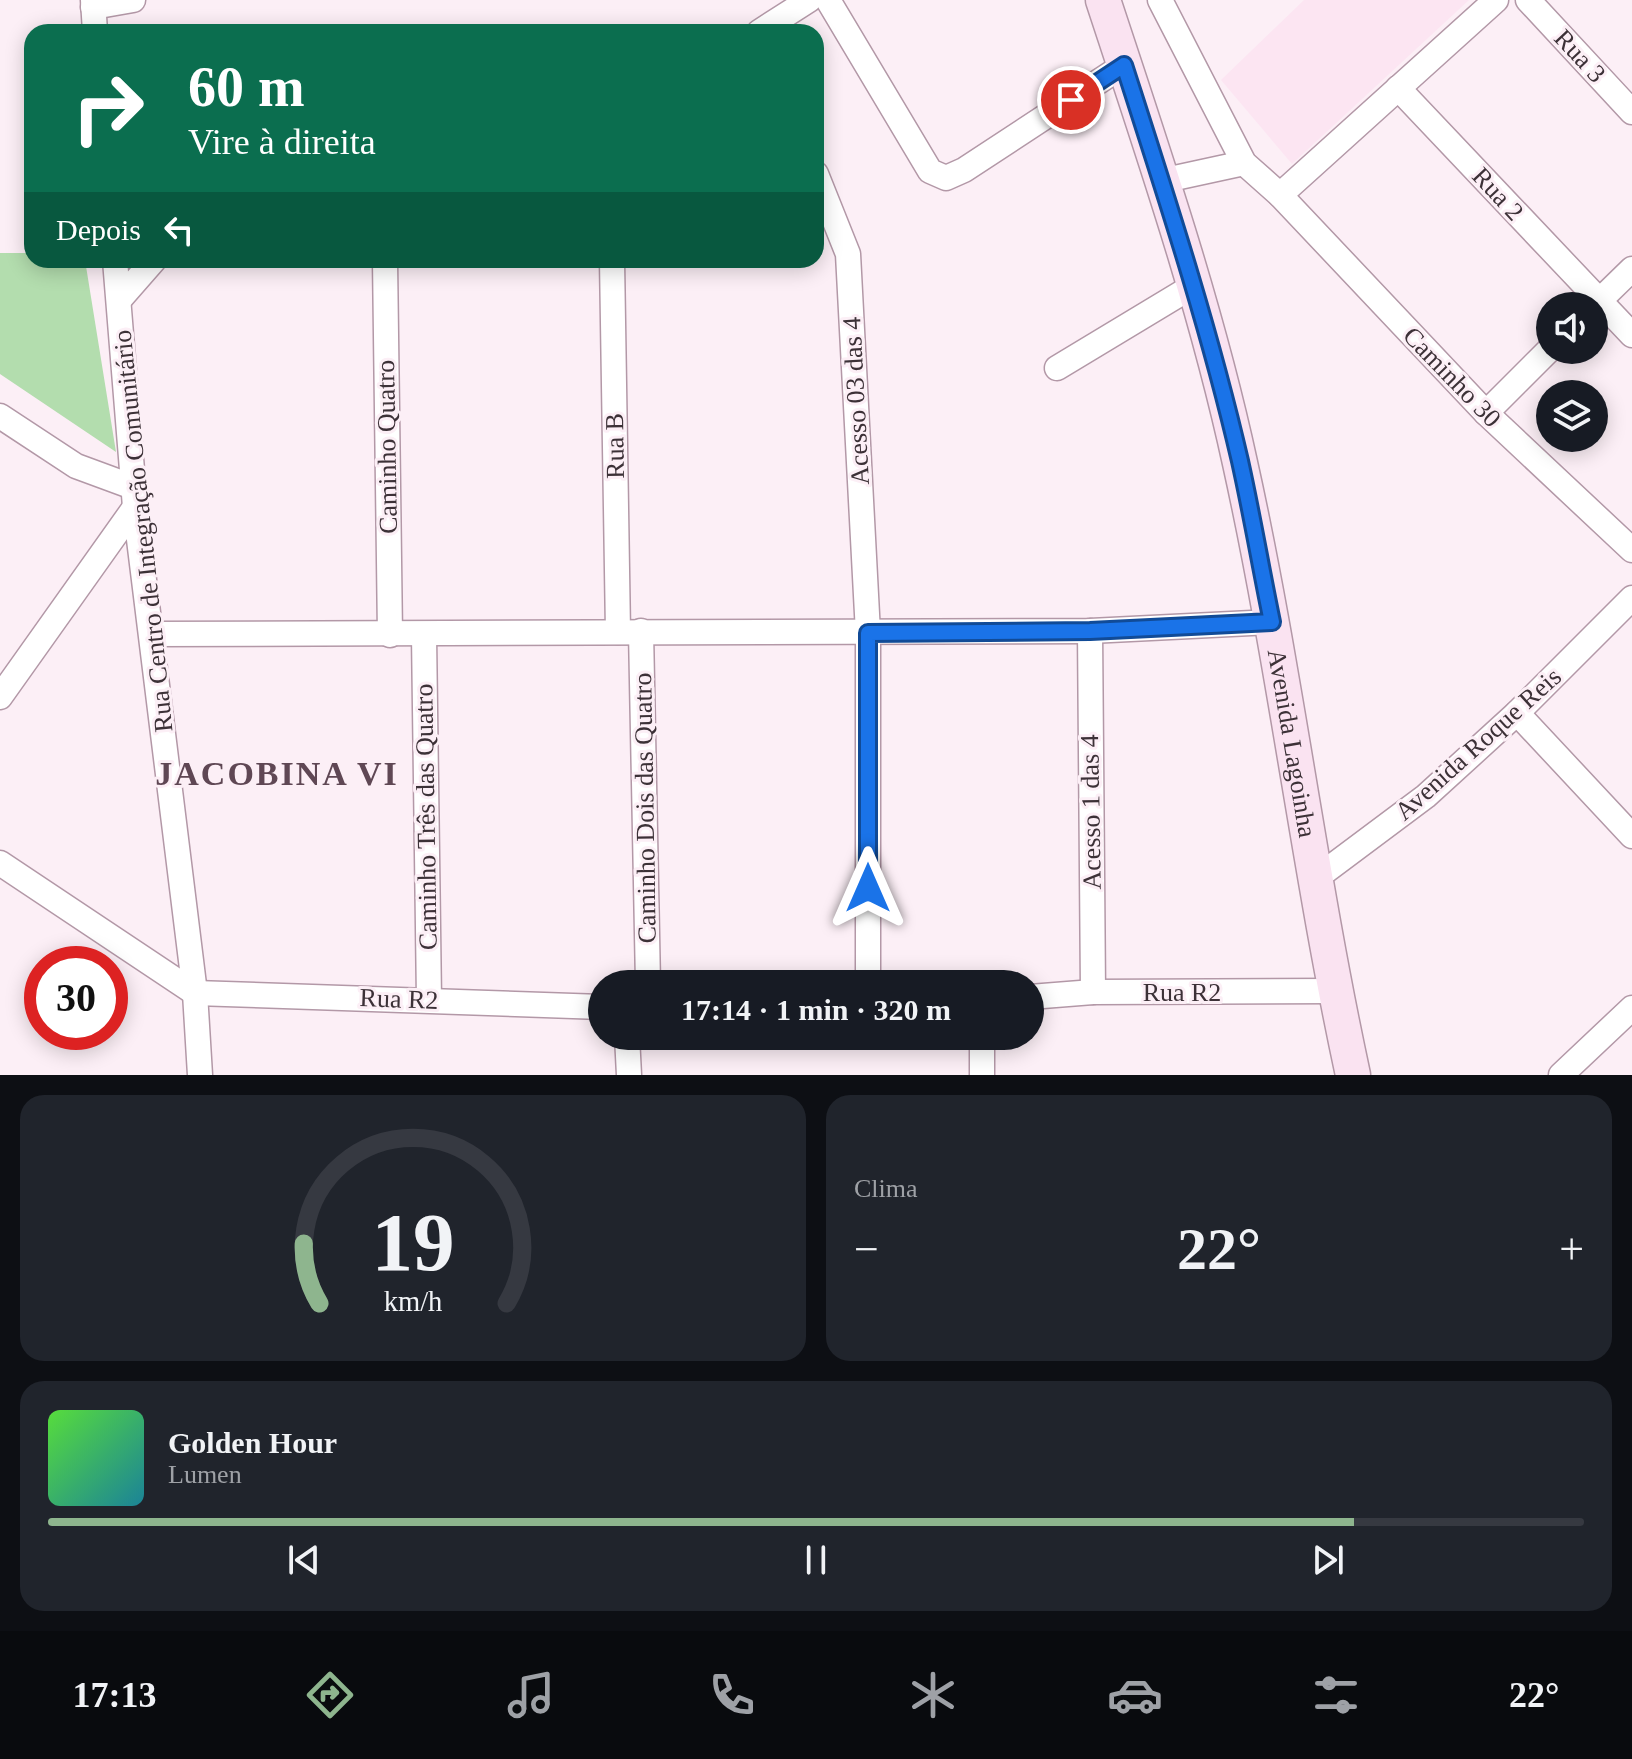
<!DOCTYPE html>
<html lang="pt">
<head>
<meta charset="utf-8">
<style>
	:root { --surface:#171b24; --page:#20242c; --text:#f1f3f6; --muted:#9ea1a6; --line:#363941; --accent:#8eb58e }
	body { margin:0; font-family:Georgia,serif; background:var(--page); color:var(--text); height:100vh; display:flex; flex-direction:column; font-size:30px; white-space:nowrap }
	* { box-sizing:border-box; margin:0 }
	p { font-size:26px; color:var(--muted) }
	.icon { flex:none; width:44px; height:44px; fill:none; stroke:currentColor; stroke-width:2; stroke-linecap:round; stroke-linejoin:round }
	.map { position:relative; height:1075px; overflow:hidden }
	.details { display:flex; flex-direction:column; gap:20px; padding:20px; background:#0d0f14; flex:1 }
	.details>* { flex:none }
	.top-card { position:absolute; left:24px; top:24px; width:800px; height:244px; border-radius:24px; box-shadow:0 4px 20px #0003; background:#0b6e4f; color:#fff; overflow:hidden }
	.tools { position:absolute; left:1536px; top:292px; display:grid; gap:16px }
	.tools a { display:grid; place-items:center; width:72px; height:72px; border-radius:50%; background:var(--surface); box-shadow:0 4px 20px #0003; font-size:40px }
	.speed { position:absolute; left:24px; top:946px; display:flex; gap:16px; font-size:40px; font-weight:700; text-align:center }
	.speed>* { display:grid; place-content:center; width:104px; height:104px; border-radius:50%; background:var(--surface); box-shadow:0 4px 20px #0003; line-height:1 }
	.speed .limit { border:12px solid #d22; background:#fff; color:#111 }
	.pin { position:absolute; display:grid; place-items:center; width:68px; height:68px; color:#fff; margin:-34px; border:4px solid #fff; border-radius:50%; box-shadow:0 2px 8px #0007 }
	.me { position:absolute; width:88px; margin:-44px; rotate:0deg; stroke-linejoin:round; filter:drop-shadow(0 0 6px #0008) }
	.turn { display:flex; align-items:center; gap:28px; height:168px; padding:0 32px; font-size:36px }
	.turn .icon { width:104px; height:104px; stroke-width:2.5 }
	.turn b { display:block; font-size:56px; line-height:68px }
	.then { display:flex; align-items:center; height:76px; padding:0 32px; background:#0003; gap:16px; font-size:30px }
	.big { font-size:60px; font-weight:700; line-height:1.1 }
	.details .tile { flex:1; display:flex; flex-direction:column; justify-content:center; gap:12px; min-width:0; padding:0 28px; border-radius:24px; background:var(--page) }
	.details .dial { align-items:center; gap:0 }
	.dial svg { height:208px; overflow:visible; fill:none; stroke:var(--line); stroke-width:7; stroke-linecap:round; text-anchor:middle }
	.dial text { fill:var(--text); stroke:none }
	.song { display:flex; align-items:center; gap:24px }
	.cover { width:96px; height:96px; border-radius:12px; background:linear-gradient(135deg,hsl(110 70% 55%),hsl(190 70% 35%)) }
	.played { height:8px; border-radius:4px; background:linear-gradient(90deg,var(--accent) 85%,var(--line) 85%) }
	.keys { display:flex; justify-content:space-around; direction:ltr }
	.heat { display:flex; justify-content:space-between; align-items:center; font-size:44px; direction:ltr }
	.details .tiles { flex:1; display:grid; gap:20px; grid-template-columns:1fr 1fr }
	.tile:last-child { grid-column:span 2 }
	.trip { position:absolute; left:588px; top:970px; width:456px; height:80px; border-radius:40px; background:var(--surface); box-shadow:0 4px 20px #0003; font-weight:700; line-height:80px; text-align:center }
	.tabs { display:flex; height:128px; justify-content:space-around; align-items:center; background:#090b0e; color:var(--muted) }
	.tabs .icon { width:56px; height:56px }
	.tabs .selected { color:var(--accent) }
	.tabs b { font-size:36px; color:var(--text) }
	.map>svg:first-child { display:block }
	.built { fill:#fce5f2 }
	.green { fill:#b3ddae }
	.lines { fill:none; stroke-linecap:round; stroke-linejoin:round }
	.street-casing { stroke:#b398a7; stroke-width:27 }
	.secondary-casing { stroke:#b398a7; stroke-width:37 }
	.street { stroke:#fff; stroke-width:24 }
	.secondary { stroke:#fae3f1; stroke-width:34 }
	.route-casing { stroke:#114b97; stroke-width:20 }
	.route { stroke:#1a73e8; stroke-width:14 }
	.labels { text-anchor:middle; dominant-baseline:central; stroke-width:6; stroke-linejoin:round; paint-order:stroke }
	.street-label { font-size:26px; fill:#3c3137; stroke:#fceff6 }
	.district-label { font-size:34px; font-weight:bold; letter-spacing:2px; fill:#5f4754; stroke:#fceff6 }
</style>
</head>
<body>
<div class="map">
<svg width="1632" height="1075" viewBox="0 0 1632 1075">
	<rect width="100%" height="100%" fill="#fceff6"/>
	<path class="built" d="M1304 0H1469L1292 164 1221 80Z"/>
	<path class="green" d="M0 253H32V260H85L116 452 0 374Z"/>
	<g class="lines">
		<defs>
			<g id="street">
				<path d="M93 0 95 32"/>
				<path d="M828 0 930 171 946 178 964 170 1124 65"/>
				<path d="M1160 0 1244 163 1280 195 1486 413 1632 550"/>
				<path d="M1528 0 1632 112"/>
				<path d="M93 7 133 0"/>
				<path d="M759 32 809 0"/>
				<path d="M1398 88 1632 335"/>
				<path d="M816 174 848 254 868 633V984"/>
				<path d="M1161 181 1244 163"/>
				<path d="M1280 195 1496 0"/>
				<path d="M115 260 135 507 195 993 200 1075"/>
				<path d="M385 260 390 635"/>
				<path d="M612 260 618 632"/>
				<path d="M119 300 154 260"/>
				<path d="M1594 306 1632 269"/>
				<path d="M1057 368 1193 286"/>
				<path d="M1486 413 1550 349"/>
				<path d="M0 416 76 466 133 487"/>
				<path d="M641 631 648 984"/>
				<path d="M1090 631 1093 992"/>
				<path d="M152 634 1090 631 1272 622"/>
				<path d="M424 635 429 1000"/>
				<path d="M0 697 135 507"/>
				<path d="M1517 713 1632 836"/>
				<path d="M0 863 195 993"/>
				<path d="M1315 879 1426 796 1517 713 1632 598"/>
				<path d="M195 993 602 1007"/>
				<path d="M1030 997 1093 992 1335 991"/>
				<path d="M627 1036 629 1075"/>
				<path d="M982 1036V1075"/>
				<path d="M1561 1075 1632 1008"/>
			</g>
			<g id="secondary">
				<path id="s1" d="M1103 0C1153 152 1206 306 1240 463 1285 666 1309 872 1353 1075"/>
			</g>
		</defs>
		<use href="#street" class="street-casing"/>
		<use href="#secondary" class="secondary-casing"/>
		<use href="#street" class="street"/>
		<use href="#secondary" class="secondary"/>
	</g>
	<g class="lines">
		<defs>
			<path id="route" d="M868 888V633L1090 631 1272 622C1261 569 1252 515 1240 461 1209 327 1166 196 1124 65L1071 100"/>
		</defs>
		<use href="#route" class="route-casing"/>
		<use href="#route" class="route"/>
	</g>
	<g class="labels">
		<g class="street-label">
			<text transform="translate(1580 56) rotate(47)">Rua 3</text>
			<text transform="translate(1498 194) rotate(47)">Rua 2</text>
			<text transform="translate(1452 377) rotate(46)">Caminho 30</text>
			<text transform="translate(856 401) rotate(-93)">Acesso 03 das 4</text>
			<text transform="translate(615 446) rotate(-91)">Rua B</text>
			<text transform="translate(387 447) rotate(-91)">Caminho Quatro</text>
			<text transform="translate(143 531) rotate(-96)">Rua Centro de Integração Comunitário</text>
			<text stroke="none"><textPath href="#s1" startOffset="768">Avenida Lagoinha</textPath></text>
			<text transform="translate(1478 744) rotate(-42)">Avenida Roque Reis</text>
			<text transform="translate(645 808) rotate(-91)">Caminho Dois das Quatro</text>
			<text transform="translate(1091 812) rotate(-91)">Acesso 1 das 4</text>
			<text transform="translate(426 817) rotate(-91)">Caminho Três das Quatro</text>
			<text x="1182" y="992">Rua R2</text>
			<text transform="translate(399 999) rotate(2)">Rua R2</text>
		</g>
		<g class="district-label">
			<text x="277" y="773">JACOBINA VI</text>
		</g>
	</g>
</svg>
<div class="tools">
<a><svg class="icon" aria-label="sound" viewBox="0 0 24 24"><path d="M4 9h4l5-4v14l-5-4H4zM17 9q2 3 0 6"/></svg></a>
<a><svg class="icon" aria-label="layers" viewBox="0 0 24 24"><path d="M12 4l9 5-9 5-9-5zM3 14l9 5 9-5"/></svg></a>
</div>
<div class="speed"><div class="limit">30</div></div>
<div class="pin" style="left:1071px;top:100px;background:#d93025"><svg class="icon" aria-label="arrive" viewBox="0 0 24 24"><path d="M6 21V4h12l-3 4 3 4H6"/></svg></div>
<svg class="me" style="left:868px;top:888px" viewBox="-20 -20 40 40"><path d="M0-17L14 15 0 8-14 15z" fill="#1a73e8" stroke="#fff" stroke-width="4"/></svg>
<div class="trip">17:14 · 1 min · 320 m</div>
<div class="top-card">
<div class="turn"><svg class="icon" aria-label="right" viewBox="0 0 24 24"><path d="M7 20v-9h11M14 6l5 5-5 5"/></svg><div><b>60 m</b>Vire à direita</div></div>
<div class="then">Depois<svg class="icon" aria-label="left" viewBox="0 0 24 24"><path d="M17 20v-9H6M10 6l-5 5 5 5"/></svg></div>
</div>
</div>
<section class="details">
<div class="tiles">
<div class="tile dial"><svg viewBox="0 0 100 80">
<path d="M14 69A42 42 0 1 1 86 69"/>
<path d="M14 69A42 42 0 0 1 8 46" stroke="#8eb58e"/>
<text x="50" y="56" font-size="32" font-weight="700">19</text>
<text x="50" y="72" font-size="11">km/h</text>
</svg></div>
<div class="tile"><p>Clima</p>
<div class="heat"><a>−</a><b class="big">22°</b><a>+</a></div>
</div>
<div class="tile">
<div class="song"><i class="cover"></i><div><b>Golden Hour</b><p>Lumen</p></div></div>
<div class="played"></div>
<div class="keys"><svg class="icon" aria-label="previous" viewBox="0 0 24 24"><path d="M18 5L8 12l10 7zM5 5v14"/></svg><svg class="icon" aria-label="pause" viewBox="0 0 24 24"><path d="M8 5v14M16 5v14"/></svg><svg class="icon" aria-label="next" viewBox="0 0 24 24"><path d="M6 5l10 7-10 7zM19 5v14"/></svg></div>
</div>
</div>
</section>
<nav class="tabs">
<b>17:13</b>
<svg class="icon selected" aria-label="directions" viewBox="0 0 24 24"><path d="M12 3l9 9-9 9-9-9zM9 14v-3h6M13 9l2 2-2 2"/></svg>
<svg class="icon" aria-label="music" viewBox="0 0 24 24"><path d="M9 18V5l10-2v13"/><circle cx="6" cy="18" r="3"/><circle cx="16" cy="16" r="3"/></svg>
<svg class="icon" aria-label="phone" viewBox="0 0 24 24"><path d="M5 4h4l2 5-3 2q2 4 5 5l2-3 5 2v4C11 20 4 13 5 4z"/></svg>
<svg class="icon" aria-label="climate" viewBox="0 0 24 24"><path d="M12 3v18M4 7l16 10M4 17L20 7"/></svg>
<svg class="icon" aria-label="car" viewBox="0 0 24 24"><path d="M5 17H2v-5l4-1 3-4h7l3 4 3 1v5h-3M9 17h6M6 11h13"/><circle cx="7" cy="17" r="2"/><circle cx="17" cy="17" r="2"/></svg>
<svg class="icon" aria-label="filters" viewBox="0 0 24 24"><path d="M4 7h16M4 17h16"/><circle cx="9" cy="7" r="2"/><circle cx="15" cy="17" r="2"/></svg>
<b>22°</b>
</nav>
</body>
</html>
